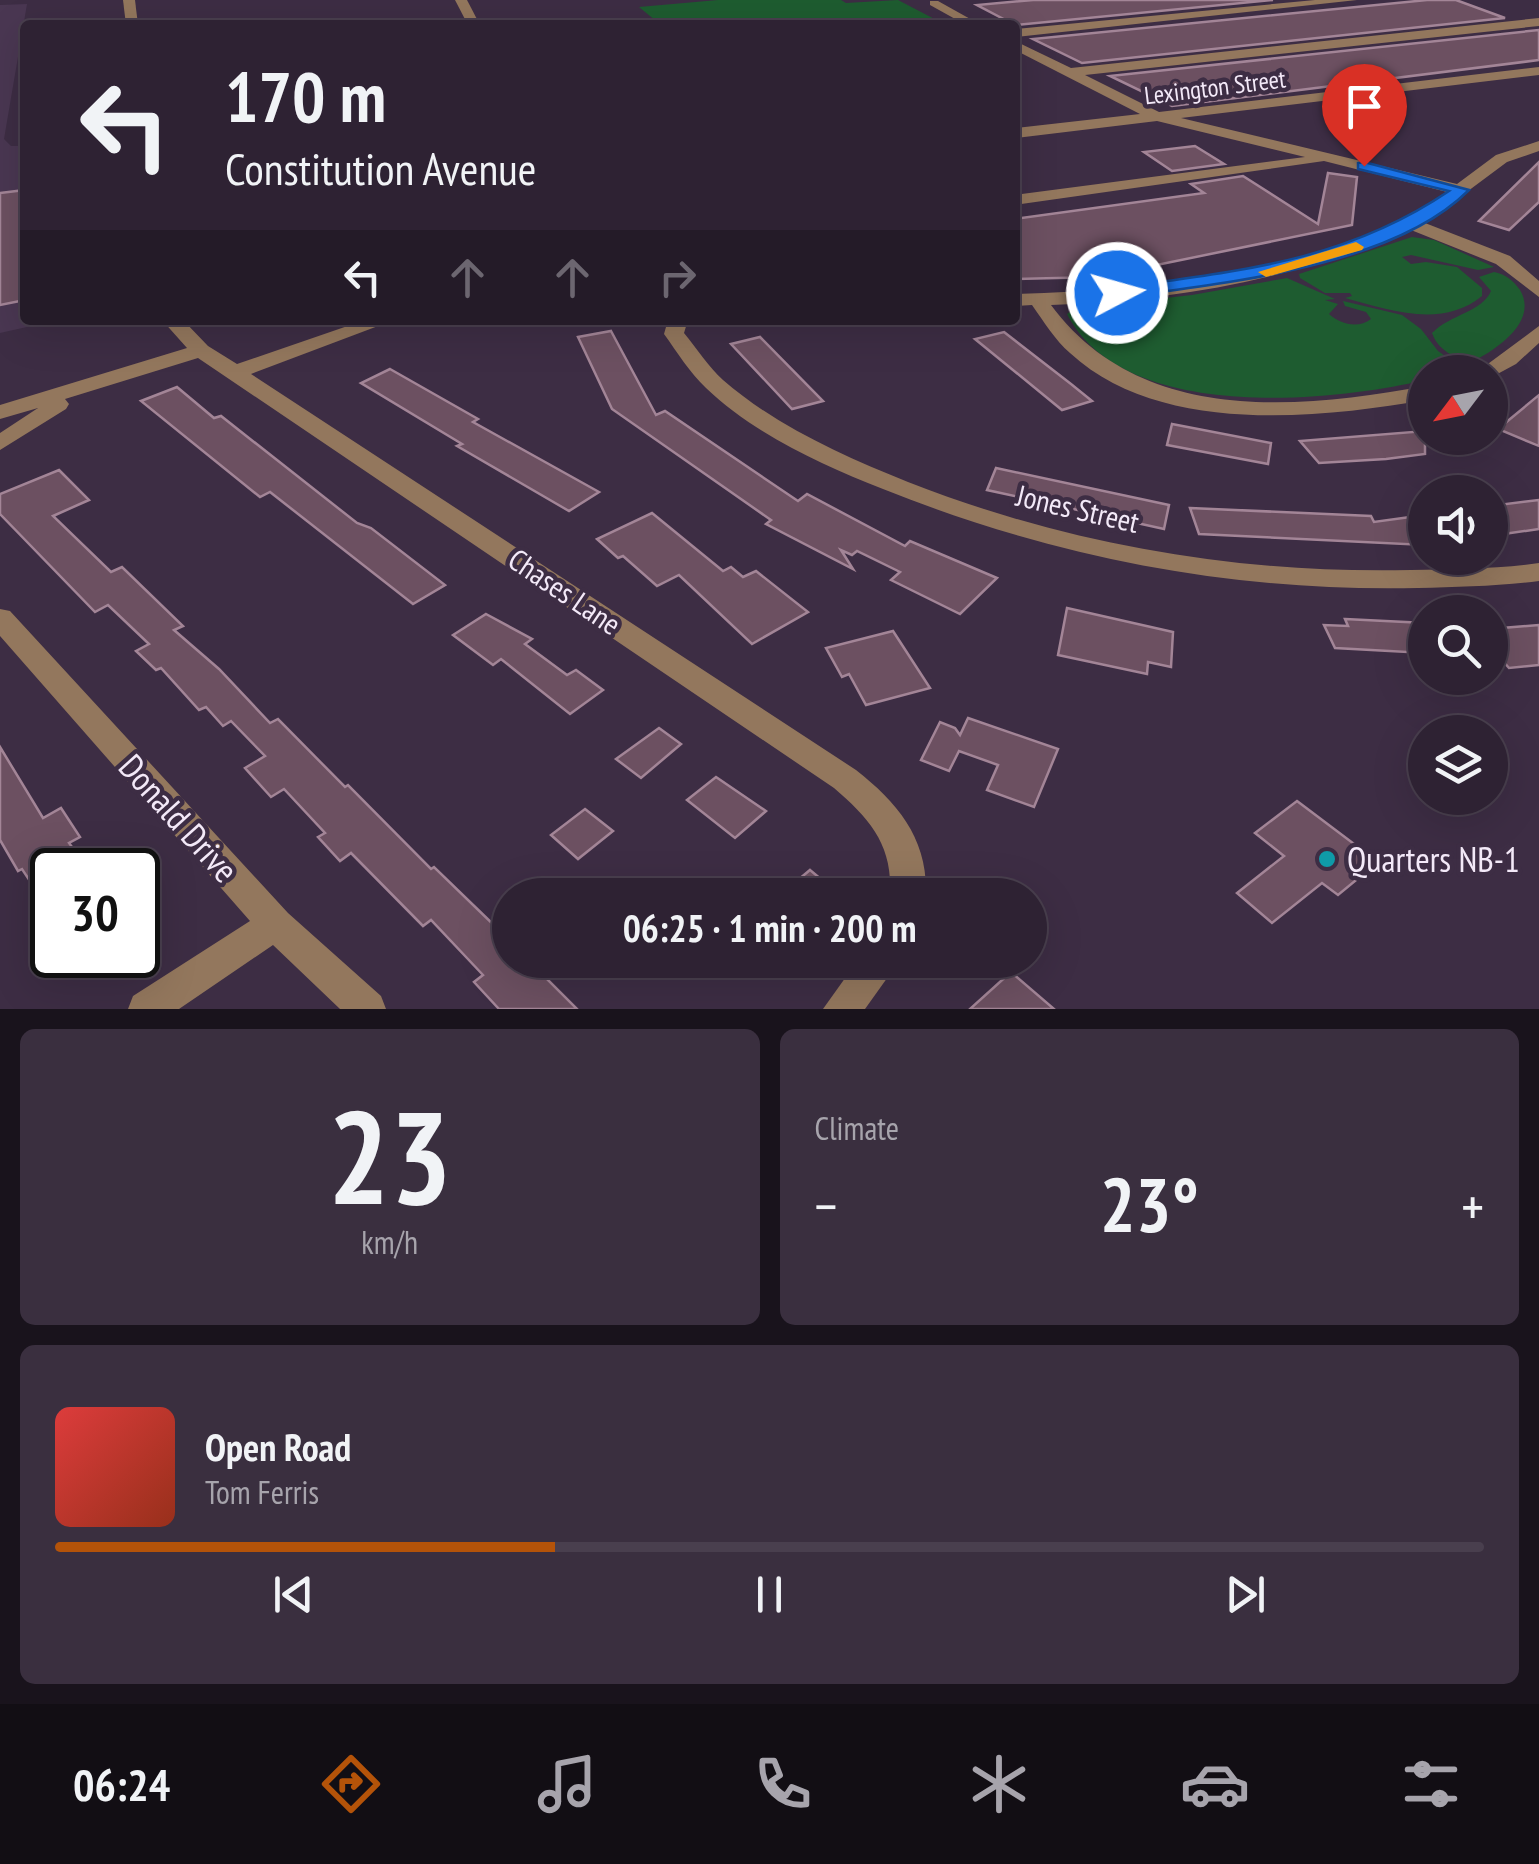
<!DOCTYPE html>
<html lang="en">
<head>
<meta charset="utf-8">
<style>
	:root { --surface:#2e2233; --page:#3a2f3f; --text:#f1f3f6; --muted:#a7a4ac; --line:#493f4e; --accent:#b45309 }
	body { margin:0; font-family:"PT Sans Narrow",sans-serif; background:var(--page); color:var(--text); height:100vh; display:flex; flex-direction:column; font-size:38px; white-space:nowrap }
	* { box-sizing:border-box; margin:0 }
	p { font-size:32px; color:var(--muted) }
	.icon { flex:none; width:55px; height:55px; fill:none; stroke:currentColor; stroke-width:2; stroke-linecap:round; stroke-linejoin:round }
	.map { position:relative; height:1009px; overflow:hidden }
	.details { display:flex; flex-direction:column; gap:20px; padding:20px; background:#19131c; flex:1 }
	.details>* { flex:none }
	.hud { position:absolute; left:20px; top:20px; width:1000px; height:305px; border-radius:10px; box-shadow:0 10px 40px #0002,0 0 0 2px var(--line); background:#2e2233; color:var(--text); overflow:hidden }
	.needle { width:65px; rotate:238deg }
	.fabs { position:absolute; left:1408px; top:355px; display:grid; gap:20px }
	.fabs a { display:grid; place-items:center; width:100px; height:100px; border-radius:50%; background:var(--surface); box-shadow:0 10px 40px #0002,0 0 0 2px var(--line); font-size:50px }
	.speed { position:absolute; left:30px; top:848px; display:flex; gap:20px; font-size:50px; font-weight:700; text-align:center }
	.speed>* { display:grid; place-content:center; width:130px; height:130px; border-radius:50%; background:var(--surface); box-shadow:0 10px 40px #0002,0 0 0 2px var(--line); line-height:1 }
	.speed .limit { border:5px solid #111; border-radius:15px; background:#fff; color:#111 }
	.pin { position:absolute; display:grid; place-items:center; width:85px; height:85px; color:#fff; margin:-102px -42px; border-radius:50% 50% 50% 0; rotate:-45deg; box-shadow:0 0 10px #0007 }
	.pin .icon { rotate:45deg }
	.me { position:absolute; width:110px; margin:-55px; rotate:84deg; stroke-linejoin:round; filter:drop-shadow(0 0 8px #0008) }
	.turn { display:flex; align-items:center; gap:35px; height:210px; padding:0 40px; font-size:45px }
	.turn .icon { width:130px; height:130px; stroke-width:2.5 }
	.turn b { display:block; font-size:70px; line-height:85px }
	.lanes { display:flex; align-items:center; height:95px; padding:0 40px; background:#0003; justify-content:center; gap:50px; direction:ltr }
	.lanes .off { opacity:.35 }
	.big { font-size:75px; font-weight:600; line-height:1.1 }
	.details .widget { flex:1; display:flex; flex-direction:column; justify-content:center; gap:15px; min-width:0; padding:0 35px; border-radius:15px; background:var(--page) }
	.details .dial { align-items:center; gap:0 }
	.dial b { font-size:130px; line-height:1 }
	.song { display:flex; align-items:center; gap:30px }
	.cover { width:120px; height:120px; border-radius:15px; background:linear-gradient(135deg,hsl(0 70% 55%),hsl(10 70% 35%)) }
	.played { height:10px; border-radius:5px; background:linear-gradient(90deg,var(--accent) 35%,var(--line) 35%) }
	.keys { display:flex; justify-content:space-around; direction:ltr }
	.heat { display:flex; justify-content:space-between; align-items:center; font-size:55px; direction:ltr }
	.details .tiles { flex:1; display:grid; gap:20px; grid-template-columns:1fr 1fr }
	.widget:last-child { grid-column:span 2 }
	.trip { position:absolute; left:492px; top:878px; width:555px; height:100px; border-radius:50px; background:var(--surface); box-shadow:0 10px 40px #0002,0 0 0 2px var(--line); font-weight:600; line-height:100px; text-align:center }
	.menu { display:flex; height:160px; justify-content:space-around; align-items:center; background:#120e14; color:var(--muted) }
	.menu .icon { width:70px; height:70px }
	.menu .on { color:var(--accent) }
	.menu b { font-size:45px; color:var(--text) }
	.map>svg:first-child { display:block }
	.built { fill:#4a3752 }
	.green { fill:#1e5c30 }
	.building { fill:#6c5061; stroke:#a38597; stroke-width:2.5 }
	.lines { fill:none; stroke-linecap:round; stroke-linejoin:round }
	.minor { fill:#93775d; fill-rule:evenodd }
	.route { fill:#1a73e8; stroke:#114b97; stroke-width:2.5 }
	.slow { fill:#f59e0b }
	.culture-dot { fill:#0f9aa8; stroke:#3d2d44; stroke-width:4 }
	.labels { text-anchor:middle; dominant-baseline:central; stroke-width:9; stroke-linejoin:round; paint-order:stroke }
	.far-street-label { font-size:25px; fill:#f3e9f8; stroke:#3d2d44 }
	.street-label { font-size:30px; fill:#f3e9f8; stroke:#3d2d44 }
	.near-street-label { font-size:35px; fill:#f3e9f8; stroke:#3d2d44 }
	.near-poi-label { font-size:35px; fill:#f3e9f8; stroke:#3d2d44; text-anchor:start }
</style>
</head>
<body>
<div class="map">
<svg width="1539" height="1009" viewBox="0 0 1539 1009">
	<rect width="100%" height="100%" fill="#3d2d44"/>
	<path class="built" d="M27 4 4 139 11 146H25V320H58L0 333V5Z"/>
	<g class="green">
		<path d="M718 0H841L846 3 898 0 946 25H661L639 7Z"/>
		<path d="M1412 237 1434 240 1494 267 1478 270 1411 255 1402 257 1411 264 1426 262 1457 267 1482 288V296C1442 329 1389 310 1345 298L1352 296 1350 293H1325L1300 278 1299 274Z"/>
		<path d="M1494 272C1505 274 1513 280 1520 290 1539 322 1495 350 1472 362 1454 358 1438 350 1432 333 1451 314 1482 312 1491 291L1479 277Z"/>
		<path d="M1287 278 1335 299 1325 300 1338 304 1329 314C1340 324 1358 329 1371 319L1366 312 1345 306 1343 301 1402 315 1421 329 1438 351 1461 367 1425 372V380C1328 403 1122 422 1067 314L1077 307 1104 309 1102 305 1192 295Z"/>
	</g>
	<g class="building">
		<path d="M1033 0H1273L1015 25 977 5Z"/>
		<path d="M1427 0H1456L1505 18 1082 63 1033 39Z"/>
		<path d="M1539 30V60L1172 106 1110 76Z"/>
		<path d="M1195 146 1224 164 1172 171 1144 152Z"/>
		<path d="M1539 162V202L1509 230 1479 221Z"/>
		<path d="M1328 173 1357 177 1352 225 1098 277 1015 279V219L1204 193 1191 184 1243 176 1318 224Z"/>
		<path d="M25 190V300L0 305V193Z"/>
		<path d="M611 331 656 415 665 411 798 501 807 494 905 546 910 541 997 578 960 614 891 580 900 572 857 551 852 555 841 550 853 569 766 524 771 520 612 409 578 337Z"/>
		<path d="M1004 332 1071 384 1092 401 1062 410 975 339Z"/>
		<path d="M760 337 823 401 792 409 731 344Z"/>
		<path d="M390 369 478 419 473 422 599 492 569 511 457 446 462 444 361 383Z"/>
		<path d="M177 387 214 418 221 416 357 523 371 528 445 585 413 604 270 492 260 497 141 401Z"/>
		<path d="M1539 395V446L1498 429Z"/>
		<path d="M1172 424 1271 443 1268 464 1167 445Z"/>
		<path d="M1425 431V454L1386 459 1319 463 1300 441Z"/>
		<path d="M996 468 1169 505 1164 529 987 490Z"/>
		<path d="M59 470 89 500 53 516 111 572 122 567 183 626 174 630 219 669 270 723 278 719 345 787 348 785 431 869 434 867 499 930 510 941V960H528L577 1009H499L474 982 483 975 431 920 423 926 351 853 340 861 318 837 325 833 284 789 271 797 245 768 265 756 231 721 223 726 206 707 199 710 161 668 156 670 136 651 149 644 108 605 95 612 0 514V494Z"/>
		<path d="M1539 500V529L1490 536V506Z"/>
		<path d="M1190 508 1371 516 1374 522 1425 515V545L1199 534Z"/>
		<path d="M652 513 723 571 731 567 743 577 756 571 808 612 752 644 679 575 657 586 623 556 618 558 597 539Z"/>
		<path d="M1067 608 1173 632 1171 667 1148 662 1147 674 1058 655Z"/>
		<path d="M486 614 532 639 525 644 567 675 576 670 603 690 570 714 501 659 493 665 453 635Z"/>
		<path d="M1345 619 1425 623V653L1335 648 1324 625 1348 626Z"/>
		<path d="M1539 625V665L1509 668 1490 646V629Z"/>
		<path d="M893 631 930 688 866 705 849 674 842 677 826 648Z"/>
		<path d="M968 718 1058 749 1034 807 987 790 998 765 959 751 949 771 921 760 940 722 955 728 960 735Z"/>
		<path d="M659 728 681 744 641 778 616 759Z"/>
		<path d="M0 747 43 818 61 808 80 837 69 843 89 870H52V914L22 869 18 871 0 840Z"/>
		<path d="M716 777 766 811 735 838 687 800Z"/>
		<path d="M1297 801 1378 862 1338 895 1322 883 1272 923 1237 893 1284 856 1255 833Z"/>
		<path d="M585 809 613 831 578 859 551 835Z"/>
		<path d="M810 870 840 895H780Z"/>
		<path d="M1011 972 1054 1009H970Z"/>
	</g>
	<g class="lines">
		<g class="minor">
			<path d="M123 0H135L138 25H126Z"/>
			<path d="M455 0H467L480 25H468Z"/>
			<path d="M1315 0H1357L1015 37V29Z"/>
			<path d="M930 1H938L981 25H966L930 5Z"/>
			<path d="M1539 18V26L1085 75 1159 112 1539 67V75L1181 118 1457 184 1496 155 1539 141V151L1507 162 1425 223 1510 256 1539 281V297L1496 264 1411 230C1297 278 1175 301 1051 305 1139 424 1295 410 1425 386V400C1316 419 1159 435 1070 353 1055 340 1044 322 1032 305L1015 306V294C1144 290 1344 276 1447 192L1324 161 1015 205V195L1305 157 1157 121 1015 138V128L1140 114 1015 50V41L1071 68Z"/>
			<path d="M162 320H183L208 346 237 364 365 320H394L251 374 856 770C898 803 928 839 926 895H890C893 845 870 819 834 788L198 358 65 399 69 404 66 409 0 450V433L38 408 0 419V405L187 348Z"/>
			<path d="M668 320H688L684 333C697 349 709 367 723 380 776 426 843 456 908 482 1069 545 1238 574 1411 570 1453 569 1497 569 1539 563V581C1499 586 1458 587 1418 588 1233 592 1055 558 883 489 822 465 754 434 706 388 690 373 677 352 664 334Z"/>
			<path d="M1539 326V343L1516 364 1490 378V372H1477Z"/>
			<path d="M0 609 10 611 288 913 381 996 386 1009H340L273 945 179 1009H128L133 996 250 921 0 636Z"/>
			<path d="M858 960H900L865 1009H823Z"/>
		</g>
	</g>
	<path class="route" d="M1364 162 1469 190C1391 268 1222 283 1117 298L1108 293 1117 288C1238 271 1344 262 1449 191L1358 169V163Z"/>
	<path class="slow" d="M1356 242 1364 247 1362 250 1266 277 1258 272Z"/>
	<circle class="culture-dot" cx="1327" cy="859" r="10"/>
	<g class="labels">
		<g class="far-street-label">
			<text transform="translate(1215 87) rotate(-7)">Lexington Street</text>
		</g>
		<g class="street-label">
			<text transform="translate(1078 508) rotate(13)">Jones Street</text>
			<text transform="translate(565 591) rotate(34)">Chases Lane</text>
		</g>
		<g class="near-street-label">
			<text transform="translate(179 818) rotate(48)">Donald Drive</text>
		</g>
		<g class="near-poi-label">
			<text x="1347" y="859">Quarters NB-1</text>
		</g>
	</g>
</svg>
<div class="fabs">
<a><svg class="needle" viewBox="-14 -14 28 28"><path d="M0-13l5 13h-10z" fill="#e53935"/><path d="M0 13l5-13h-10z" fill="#a7a4ac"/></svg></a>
<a><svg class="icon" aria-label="sound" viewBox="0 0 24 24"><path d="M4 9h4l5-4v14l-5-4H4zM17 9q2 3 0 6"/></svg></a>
<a><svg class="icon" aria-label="search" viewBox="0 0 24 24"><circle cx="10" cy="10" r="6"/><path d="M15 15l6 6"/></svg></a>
<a><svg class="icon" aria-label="layers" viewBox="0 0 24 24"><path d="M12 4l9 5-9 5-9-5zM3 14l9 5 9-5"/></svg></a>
</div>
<div class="speed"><div class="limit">30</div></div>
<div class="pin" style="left:1364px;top:166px;background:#d93025"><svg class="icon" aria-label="arrive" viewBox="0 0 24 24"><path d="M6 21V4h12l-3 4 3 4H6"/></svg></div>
<svg class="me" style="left:1117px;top:293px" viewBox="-20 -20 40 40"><circle r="17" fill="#1a73e8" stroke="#fff" stroke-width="3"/><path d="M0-11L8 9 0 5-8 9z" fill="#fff"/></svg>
<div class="trip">06:25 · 1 min · 200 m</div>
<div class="hud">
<div class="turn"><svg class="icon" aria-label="left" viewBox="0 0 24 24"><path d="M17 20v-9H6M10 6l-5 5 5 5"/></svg><div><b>170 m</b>Constitution Avenue</div></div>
<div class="lanes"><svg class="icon" aria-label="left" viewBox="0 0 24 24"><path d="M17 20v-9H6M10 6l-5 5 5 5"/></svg><svg class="icon off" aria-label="ahead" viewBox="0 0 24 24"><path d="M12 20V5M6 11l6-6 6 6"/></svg><svg class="icon off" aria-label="ahead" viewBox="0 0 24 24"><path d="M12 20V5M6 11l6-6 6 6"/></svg><svg class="icon off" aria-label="right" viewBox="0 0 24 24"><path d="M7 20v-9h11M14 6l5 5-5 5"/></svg></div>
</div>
</div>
<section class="details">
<div class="tiles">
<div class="widget dial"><b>23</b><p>km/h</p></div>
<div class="widget"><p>Climate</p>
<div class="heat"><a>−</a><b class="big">23°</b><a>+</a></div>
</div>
<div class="widget">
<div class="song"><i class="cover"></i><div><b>Open Road</b><p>Tom Ferris</p></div></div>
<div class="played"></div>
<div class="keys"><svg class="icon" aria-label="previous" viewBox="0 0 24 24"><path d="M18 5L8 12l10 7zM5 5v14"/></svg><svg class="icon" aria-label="pause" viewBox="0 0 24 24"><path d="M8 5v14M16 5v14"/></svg><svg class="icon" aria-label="next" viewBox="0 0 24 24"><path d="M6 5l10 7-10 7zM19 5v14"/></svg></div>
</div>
</div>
</section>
<nav class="menu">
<b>06:24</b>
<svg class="icon on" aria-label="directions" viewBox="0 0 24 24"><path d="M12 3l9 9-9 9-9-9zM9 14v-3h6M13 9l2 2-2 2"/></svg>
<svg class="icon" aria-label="music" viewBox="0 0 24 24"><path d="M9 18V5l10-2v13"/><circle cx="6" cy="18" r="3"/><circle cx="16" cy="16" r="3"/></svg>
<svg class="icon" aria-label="phone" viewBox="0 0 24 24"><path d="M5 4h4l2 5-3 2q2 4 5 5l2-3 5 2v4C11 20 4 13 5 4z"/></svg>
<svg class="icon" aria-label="climate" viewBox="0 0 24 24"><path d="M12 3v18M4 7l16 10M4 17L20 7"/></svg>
<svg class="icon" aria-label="car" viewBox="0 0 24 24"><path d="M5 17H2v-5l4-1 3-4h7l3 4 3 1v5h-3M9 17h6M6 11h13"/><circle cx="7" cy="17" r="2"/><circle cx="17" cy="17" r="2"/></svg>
<svg class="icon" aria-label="filters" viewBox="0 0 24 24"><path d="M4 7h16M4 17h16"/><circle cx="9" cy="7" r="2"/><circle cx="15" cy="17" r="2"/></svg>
</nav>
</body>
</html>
